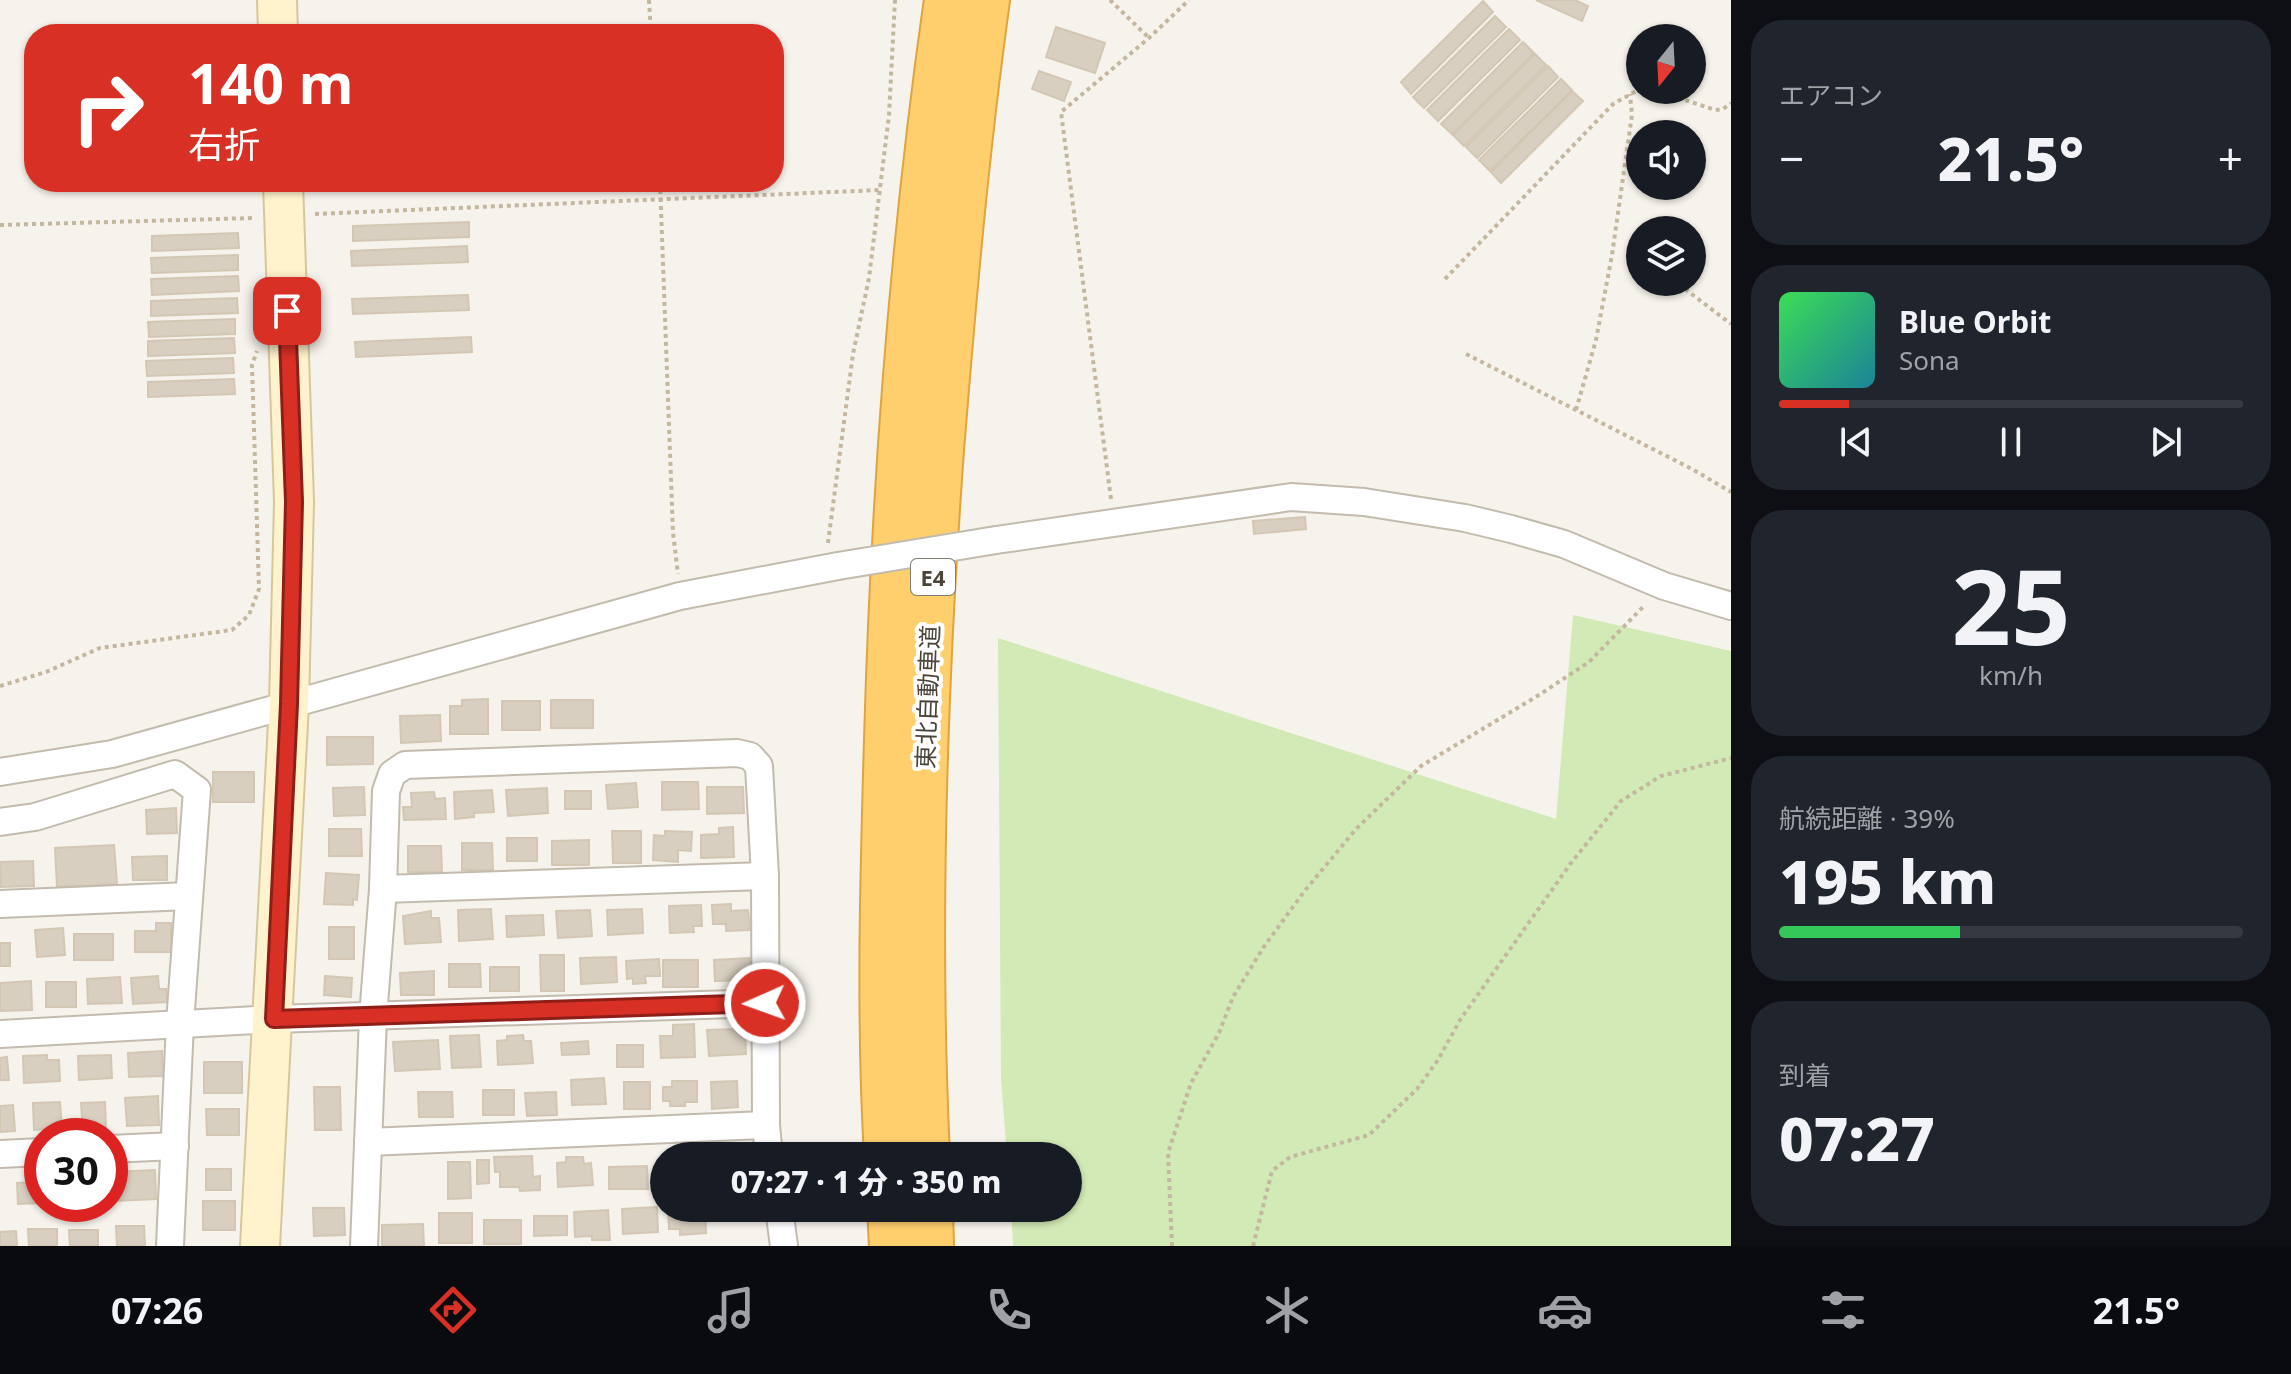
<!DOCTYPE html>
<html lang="ja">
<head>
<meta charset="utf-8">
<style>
	:root { --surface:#171b24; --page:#20242c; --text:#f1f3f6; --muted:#9ea1a6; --line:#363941; --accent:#d93025 }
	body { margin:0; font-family:"Noto Sans","Noto Sans JP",sans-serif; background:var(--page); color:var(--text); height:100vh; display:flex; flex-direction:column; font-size:30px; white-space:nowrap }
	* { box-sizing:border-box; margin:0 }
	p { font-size:26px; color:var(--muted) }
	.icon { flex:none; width:44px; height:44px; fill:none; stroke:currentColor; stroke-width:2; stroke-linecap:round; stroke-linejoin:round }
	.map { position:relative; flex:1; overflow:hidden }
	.side { display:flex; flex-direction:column; gap:20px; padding:20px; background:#0d0f14; width:560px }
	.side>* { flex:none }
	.hud { position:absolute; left:24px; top:24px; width:760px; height:168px; border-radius:32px; box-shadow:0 2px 6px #0004; background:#d93025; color:#fff; overflow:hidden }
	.needle { width:52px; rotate:198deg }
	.controls { position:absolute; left:1626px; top:24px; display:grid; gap:16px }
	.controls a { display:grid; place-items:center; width:80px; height:80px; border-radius:50%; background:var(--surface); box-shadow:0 2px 6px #0004; font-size:40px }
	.speed { position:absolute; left:24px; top:1118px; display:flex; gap:16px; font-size:40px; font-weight:700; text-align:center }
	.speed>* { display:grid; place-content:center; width:104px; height:104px; border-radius:50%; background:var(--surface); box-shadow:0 2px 6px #0004; line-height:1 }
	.speed .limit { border:12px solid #d22; background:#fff; color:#111 }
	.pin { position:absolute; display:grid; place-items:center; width:68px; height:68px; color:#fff; margin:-34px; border-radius:16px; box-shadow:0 4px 12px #0006 }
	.me { position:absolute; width:88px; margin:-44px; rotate:268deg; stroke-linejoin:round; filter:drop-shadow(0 0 6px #0008) }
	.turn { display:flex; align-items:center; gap:28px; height:168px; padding:0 32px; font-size:36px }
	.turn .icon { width:104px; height:104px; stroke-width:2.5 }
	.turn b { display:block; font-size:56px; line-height:68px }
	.big { font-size:60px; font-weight:800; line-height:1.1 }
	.side .card { flex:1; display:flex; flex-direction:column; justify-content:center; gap:12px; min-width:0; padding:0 28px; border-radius:32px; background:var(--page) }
	.side .dial { align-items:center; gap:0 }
	.dial b { font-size:104px; line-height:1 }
	.song { display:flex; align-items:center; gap:24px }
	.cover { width:96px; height:96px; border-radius:12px; background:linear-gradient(135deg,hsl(130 70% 55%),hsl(190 70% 35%)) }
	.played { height:8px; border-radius:4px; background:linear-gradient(90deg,var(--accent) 15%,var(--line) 15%) }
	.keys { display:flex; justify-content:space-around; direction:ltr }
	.heat { display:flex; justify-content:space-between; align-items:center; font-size:44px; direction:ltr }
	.charge { height:12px; border-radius:6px; background:linear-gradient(90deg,#34c759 39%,var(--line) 0) }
	.trip { position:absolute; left:650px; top:1142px; width:432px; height:80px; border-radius:40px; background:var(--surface); box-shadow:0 2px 6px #0004; font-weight:800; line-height:80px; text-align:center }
	.dock { display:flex; height:128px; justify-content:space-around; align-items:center; background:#090b0e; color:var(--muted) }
	.dock .icon { width:56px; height:56px }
	.dock .current { color:var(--accent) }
	.dock b { font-size:36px; color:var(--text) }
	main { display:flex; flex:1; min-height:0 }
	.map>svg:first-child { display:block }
	.green { fill:#d2eab5 }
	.building { fill:#d8cfc1; stroke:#d3c7b4; stroke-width:2 }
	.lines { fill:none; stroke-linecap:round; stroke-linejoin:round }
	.street-casing { stroke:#c2bbae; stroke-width:30 }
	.secondary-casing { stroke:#d6c79b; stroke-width:42 }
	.highway-casing { stroke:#e0a43c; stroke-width:48 }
	.path { stroke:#c4b79f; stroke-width:4; stroke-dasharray:4 4; stroke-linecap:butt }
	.street { stroke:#fff; stroke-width:26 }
	.secondary { stroke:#fff3cd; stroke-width:38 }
	.highway { stroke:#ffcf6e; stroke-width:44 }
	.street-bridge-casing { stroke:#c2bbae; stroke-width:30; stroke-linecap:butt }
	.street-bridge { stroke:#fff; stroke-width:26 }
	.route-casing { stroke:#8d1f18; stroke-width:20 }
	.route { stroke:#d93025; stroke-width:14 }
	.labels { text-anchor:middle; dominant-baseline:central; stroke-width:8; stroke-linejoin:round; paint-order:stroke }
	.shield { fill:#fff; stroke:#817c74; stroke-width:2 }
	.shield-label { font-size:22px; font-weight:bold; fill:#4b4439 }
	.street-label { font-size:24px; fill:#4b4439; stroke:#fff }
</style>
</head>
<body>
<main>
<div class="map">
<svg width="1731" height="1246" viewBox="0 0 1731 1246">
	<rect width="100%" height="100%" fill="#f6f3ec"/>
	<path class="green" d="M1573 615 1731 651V1246H1013L1011 1208H1068V1156H1007L1001 1079 998 638 1556 819Z"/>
	<g class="building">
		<path d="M1536 0H1575L1588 6 1582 21Z"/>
		<path d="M1483 1 1493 12 1411 94 1401 82Z"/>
		<path d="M1495 16 1506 27 1424 108 1413 97Z"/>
		<path d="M1056 27 1105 43 1095 73 1046 57Z"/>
		<path d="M1509 29 1520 40 1438 121 1427 110Z"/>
		<path d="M1523 42 1534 53 1452 134 1441 124Z"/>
		<path d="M1535 54 1546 65 1464 146 1453 135Z"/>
		<path d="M1548 66 1558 77 1477 158 1466 147Z"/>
		<path d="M1039 71 1071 82 1064 101 1032 89Z"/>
		<path d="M1561 79 1572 90 1490 171 1479 160Z"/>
		<path d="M1572 91 1583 101 1501 183 1491 172Z"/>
		<path d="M469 222V237L353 241V226Z"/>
		<path d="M238 233 239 248 152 251V236Z"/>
		<path d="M467 246 468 262 352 266 351 251Z"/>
		<path d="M238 255V270L152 273 151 258Z"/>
		<path d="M238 276 239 291 152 295 151 279Z"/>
		<path d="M468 295 469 310 353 314 352 299Z"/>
		<path d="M237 298 238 313 151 316V301Z"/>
		<path d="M235 319V334L149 337 148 322Z"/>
		<path d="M471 337 472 352 356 357 355 342Z"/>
		<path d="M234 338 235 353 148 356V341Z"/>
		<path d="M233 358 234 373 147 376 146 361Z"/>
		<path d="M234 379 235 394 148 397V382Z"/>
		<path d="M1305 517 1306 529 1254 534 1253 521Z"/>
		<path d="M488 699V734H450V706H462V700Z"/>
		<rect x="551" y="700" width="42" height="28"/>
		<rect x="502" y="701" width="38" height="29"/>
		<path d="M440 715 441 741 401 743 400 716Z"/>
		<path d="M327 737H373V764L327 765Z"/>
		<rect x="213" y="772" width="41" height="30"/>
		<path d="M662 782H698L699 809 662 810Z"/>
		<path d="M636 783 638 807 608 809 606 785Z"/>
		<path d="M364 787 365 815 334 816 333 788Z"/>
		<path d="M707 787H743L744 813 707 814Z"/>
		<path d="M547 788 548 813 508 816 506 790Z"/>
		<path d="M492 790 494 812 474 813V817L455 819 454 792Z"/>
		<rect x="565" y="791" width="26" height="18"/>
		<path d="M434 792 435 799 445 798 446 819 404 820 403 807H412L411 793Z"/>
		<path d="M176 808 177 833 147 834 146 810Z"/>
		<path d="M733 827 734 857 701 858V835L719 834V828Z"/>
		<path d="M329 829H361L362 856H329Z"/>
		<path d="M612 831H641V863H613Z"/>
		<path d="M665 831 692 832 691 851 678 850V862L653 860 654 835 665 836Z"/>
		<rect x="507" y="838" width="30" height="23"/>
		<path d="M589 840V865H552V841Z"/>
		<path d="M462 843H492L493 870H462Z"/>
		<path d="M114 845 117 884 57 887 55 848Z"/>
		<path d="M408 846H441L442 872H408Z"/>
		<path d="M167 856V880H133L132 857Z"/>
		<path d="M33 861 34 886 1 887 0 862Z"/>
		<path d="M326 873 359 875 357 900 353 899V905L324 904Z"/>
		<path d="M731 904V911L748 910 750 930 726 931V924H713L712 905Z"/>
		<path d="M701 905 702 926H693L694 932 670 933 669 906Z"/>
		<path d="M491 909 493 939 459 941 458 910Z"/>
		<path d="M642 909 643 933 608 935 607 910Z"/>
		<path d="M590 910 592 936 558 938 556 911Z"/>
		<path d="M431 911V918H439L441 942 405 944 403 916Z"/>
		<path d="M543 915 544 935 507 937 506 916Z"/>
		<path d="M156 923H171V952H135V931H156Z"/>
		<rect x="329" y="927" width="25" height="32"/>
		<path d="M63 928 65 955 37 957 35 930Z"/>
		<rect x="74" y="934" width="39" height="26"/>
		<rect x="0" y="943" width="10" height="23"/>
		<path d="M540 955H564V991H541Z"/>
		<path d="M616 957 617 982 581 984 580 958Z"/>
		<path d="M750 958 751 980 715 981 714 960Z"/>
		<path d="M659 959 660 976H645L646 983 633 984V978L627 979 626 961Z"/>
		<rect x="663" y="960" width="35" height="27"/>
		<path d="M449 964H480L481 987H449Z"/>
		<rect x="490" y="967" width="29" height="24"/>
		<path d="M434 971V995H401L400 973Z"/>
		<path d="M158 976 159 989H166L167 1002 133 1004 131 978Z"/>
		<path d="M325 976 352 978 351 997 324 995Z"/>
		<path d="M120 977 122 1003 88 1004 87 979Z"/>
		<path d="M31 981 32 1010 0 1011V983Z"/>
		<rect x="46" y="982" width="30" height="25"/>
		<path d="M694 1024 695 1057 661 1058 660 1036H673V1025Z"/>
		<path d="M736 1029 737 1033H745L746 1054 709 1056 707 1030Z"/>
		<path d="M479 1035 481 1067 452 1068 450 1036Z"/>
		<path d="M523 1035 524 1041H531L533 1063 498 1065 497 1041 507 1040V1036Z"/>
		<path d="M438 1040 440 1069 395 1071 393 1042Z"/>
		<path d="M588 1041 589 1054 562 1055 561 1043Z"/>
		<rect x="617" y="1045" width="26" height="22"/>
		<path d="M162 1051 163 1076 129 1077 128 1053Z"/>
		<path d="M47 1055V1060H59L60 1081 24 1083 23 1056Z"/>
		<path d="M111 1055 112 1078 79 1080 78 1056Z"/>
		<path d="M7 1057 9 1080H0V1058Z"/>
		<rect x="204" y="1062" width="38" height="31"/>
		<path d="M604 1078 606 1104 572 1105 571 1080Z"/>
		<path d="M672 1081H697V1102H685V1106H670V1101H663V1087H672Z"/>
		<path d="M737 1081 738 1107 712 1109 711 1082Z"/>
		<rect x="624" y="1082" width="26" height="27"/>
		<path d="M314 1087H340L341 1130H315Z"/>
		<rect x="483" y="1090" width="31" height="25"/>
		<path d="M418 1092H452L453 1117H419Z"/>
		<path d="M556 1092 557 1115 527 1116 525 1093Z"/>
		<path d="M158 1096 159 1125 127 1126 125 1098Z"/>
		<path d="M60 1102 62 1128 34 1130 33 1103Z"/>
		<path d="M105 1102 106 1129 83 1130 81 1103Z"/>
		<path d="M13 1105 15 1131 0 1132V1106Z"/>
		<path d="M206 1109H239V1135H207Z"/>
		<path d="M532 1156 533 1177 540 1176V1190L520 1191 519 1187H500V1172H495L494 1157Z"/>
		<path d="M566 1157H583L584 1164 591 1163 593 1185 558 1187 557 1163 566 1162Z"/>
		<path d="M477 1160H489V1183L477 1184Z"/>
		<path d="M448 1162H470L471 1198 448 1199Z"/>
		<path d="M647 1166 648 1189H609V1167Z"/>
		<rect x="206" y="1169" width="25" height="21"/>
		<path d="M155 1170 156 1199 114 1201 112 1172Z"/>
		<path d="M42 1182V1203L18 1204 17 1183Z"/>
		<rect x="203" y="1201" width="32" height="29"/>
		<path d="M657 1207 658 1232 623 1234 622 1209Z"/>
		<path d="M313 1208H344L345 1235 314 1236Z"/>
		<path d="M668 1208H705L706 1233 680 1235V1229H669Z"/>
		<path d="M608 1210 610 1240H592V1236L575 1237 574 1212Z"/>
		<rect x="439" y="1213" width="33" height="30"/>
		<path d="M534 1216H567V1235L534 1236Z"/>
		<rect x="484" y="1220" width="37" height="24"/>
		<path d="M423 1224 424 1246H382V1225Z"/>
		<path d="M116 1226H144L145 1246H117Z"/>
		<path d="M28 1229H57V1246H29Z"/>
		<path d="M69 1230H98V1246H70Z"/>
		<path d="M16 1231 17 1246H0V1232Z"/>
	</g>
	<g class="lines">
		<defs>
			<g id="street">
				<path d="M996 540 1291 497 1364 502 1465 518 1511 529 1564 544 1664 586 1731 606"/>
				<path d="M0 772 112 754 680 596 838 566"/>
				<path d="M0 822 35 817 175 774 197 790 180 1023 170 1246"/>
				<path d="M383 889 765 876"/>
				<path d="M0 904 189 896"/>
				<path d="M0 1034 274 1019 765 1003"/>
				<path d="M368 1142 766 1125"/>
				<path d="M110 1149 175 1146"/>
				<path d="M0 1154 42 1152"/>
				<path d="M779 1208 784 1246"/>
				<path d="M364 1246 373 1017 383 889 386 791 392 774 405 765 737 753 750 756 759 766 765 876 766 1125 769 1156"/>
			</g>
			<g id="secondary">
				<path d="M277 0 278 34"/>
				<path d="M260 1246 289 704 294 502 283 182"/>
			</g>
			<g id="highway">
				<path d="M887 1156C879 1018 883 878 887 740 894 493 912 245 947 0"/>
				<path d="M927 1156C916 921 924 685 941 450 953 300 966 150 987 0"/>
				<path d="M890 1208 892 1246"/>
				<path d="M930 1208 931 1246"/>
			</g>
		</defs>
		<use href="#street" class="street-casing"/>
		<use href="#secondary" class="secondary-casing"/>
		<use href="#highway" class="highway-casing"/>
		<g class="path">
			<path d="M649 0 651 34"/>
			<path d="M1110 0 1148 37"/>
			<path d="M1655 90 1715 110 1723 109 1731 103"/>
			<path d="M660 182 673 533 678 574"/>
			<path d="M315 214 880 190"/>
			<path d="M0 225 254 218"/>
			<path d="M1445 279 1613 104 1640 89"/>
			<path d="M1685 289 1731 324"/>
			<path d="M1466 354 1692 469 1731 492"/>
			<path d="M1576 410 1596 340 1612 255 1632 115 1630 94"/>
			<path d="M1111 499 1061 112 1149 38 1189 0"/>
			<path d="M828 543 853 354 869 278 889 115 895 0"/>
			<path d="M0 686 46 672 100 648 232 630 249 615 259 589 252 365 257 351"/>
			<path d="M1172 1246 1168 1153 1191 1083 1219 1033 1233 997 1263 948 1303 893 1356 829 1421 766 1539 695 1589 662 1645 605"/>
			<path d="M1253 1246 1272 1171 1290 1157 1369 1135 1417 1089 1438 1060 1460 1020 1571 863 1621 801 1661 776 1731 758"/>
		</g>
		<use href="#street" class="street"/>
		<use href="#secondary" class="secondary"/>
		<use href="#highway" class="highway"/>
		<defs>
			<path id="street-bridge" d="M838 566 996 540"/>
		</defs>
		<use href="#street-bridge" class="street-bridge-casing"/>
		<use href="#street-bridge" class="street-bridge"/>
	</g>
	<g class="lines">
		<defs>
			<path id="route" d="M287 311 294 502 289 704 274 1019 765 1003"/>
		</defs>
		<use href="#route" class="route-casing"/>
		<use href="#route" class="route"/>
	</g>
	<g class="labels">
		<rect class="shield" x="911" y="559" width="44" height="36" rx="6"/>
		<g class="shield-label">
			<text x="933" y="577">E4</text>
		</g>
		<g class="street-label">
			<text transform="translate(927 697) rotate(-88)">東北自動車道</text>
		</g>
	</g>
</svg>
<div class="controls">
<a><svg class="needle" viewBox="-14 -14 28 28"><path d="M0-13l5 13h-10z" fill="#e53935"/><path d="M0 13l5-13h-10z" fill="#9ea1a6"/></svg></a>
<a><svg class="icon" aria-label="sound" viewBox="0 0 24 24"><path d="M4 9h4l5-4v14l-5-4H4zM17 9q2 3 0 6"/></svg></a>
<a><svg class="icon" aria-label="layers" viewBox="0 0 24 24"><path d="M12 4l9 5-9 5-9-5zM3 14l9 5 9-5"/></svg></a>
</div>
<div class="speed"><div class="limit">30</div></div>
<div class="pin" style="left:287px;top:311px;background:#d93025"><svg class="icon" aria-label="arrive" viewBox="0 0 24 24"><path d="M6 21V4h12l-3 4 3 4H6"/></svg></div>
<svg class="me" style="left:765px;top:1003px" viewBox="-20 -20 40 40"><circle r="17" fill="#d93025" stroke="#fff" stroke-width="3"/><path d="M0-11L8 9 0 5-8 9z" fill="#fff"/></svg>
<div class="trip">07:27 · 1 分 · 350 m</div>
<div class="hud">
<div class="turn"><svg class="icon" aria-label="right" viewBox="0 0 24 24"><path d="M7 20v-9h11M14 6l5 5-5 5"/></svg><div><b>140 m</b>右折</div></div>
</div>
</div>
<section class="side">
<div class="card"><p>エアコン</p>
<div class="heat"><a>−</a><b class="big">21.5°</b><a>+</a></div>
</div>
<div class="card">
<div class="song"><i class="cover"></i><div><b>Blue Orbit</b><p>Sona</p></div></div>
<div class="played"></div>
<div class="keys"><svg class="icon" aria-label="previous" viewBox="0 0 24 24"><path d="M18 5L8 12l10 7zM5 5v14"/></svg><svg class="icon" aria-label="pause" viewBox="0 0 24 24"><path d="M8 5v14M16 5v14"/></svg><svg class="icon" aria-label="next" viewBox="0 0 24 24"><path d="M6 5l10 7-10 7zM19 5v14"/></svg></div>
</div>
<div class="card dial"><b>25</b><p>km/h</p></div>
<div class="card"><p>航続距離 · 39%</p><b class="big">195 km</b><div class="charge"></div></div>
<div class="card"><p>到着</p><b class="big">07:27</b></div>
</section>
</main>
<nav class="dock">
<b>07:26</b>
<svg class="icon current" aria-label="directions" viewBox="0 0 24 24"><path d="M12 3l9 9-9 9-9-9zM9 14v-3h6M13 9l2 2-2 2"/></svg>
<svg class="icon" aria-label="music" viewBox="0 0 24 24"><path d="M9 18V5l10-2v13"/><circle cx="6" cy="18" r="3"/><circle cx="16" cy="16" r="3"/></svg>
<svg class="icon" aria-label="phone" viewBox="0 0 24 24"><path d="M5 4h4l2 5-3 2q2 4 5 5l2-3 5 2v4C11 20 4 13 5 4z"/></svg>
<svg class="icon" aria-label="climate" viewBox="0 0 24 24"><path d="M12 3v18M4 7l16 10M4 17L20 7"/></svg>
<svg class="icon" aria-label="car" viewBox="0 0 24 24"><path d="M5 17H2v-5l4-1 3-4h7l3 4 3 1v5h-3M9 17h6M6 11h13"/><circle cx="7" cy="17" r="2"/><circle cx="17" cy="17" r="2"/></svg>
<svg class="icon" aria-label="filters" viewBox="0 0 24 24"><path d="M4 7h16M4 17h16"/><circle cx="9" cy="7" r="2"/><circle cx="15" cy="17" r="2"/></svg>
<b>21.5°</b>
</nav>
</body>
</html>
